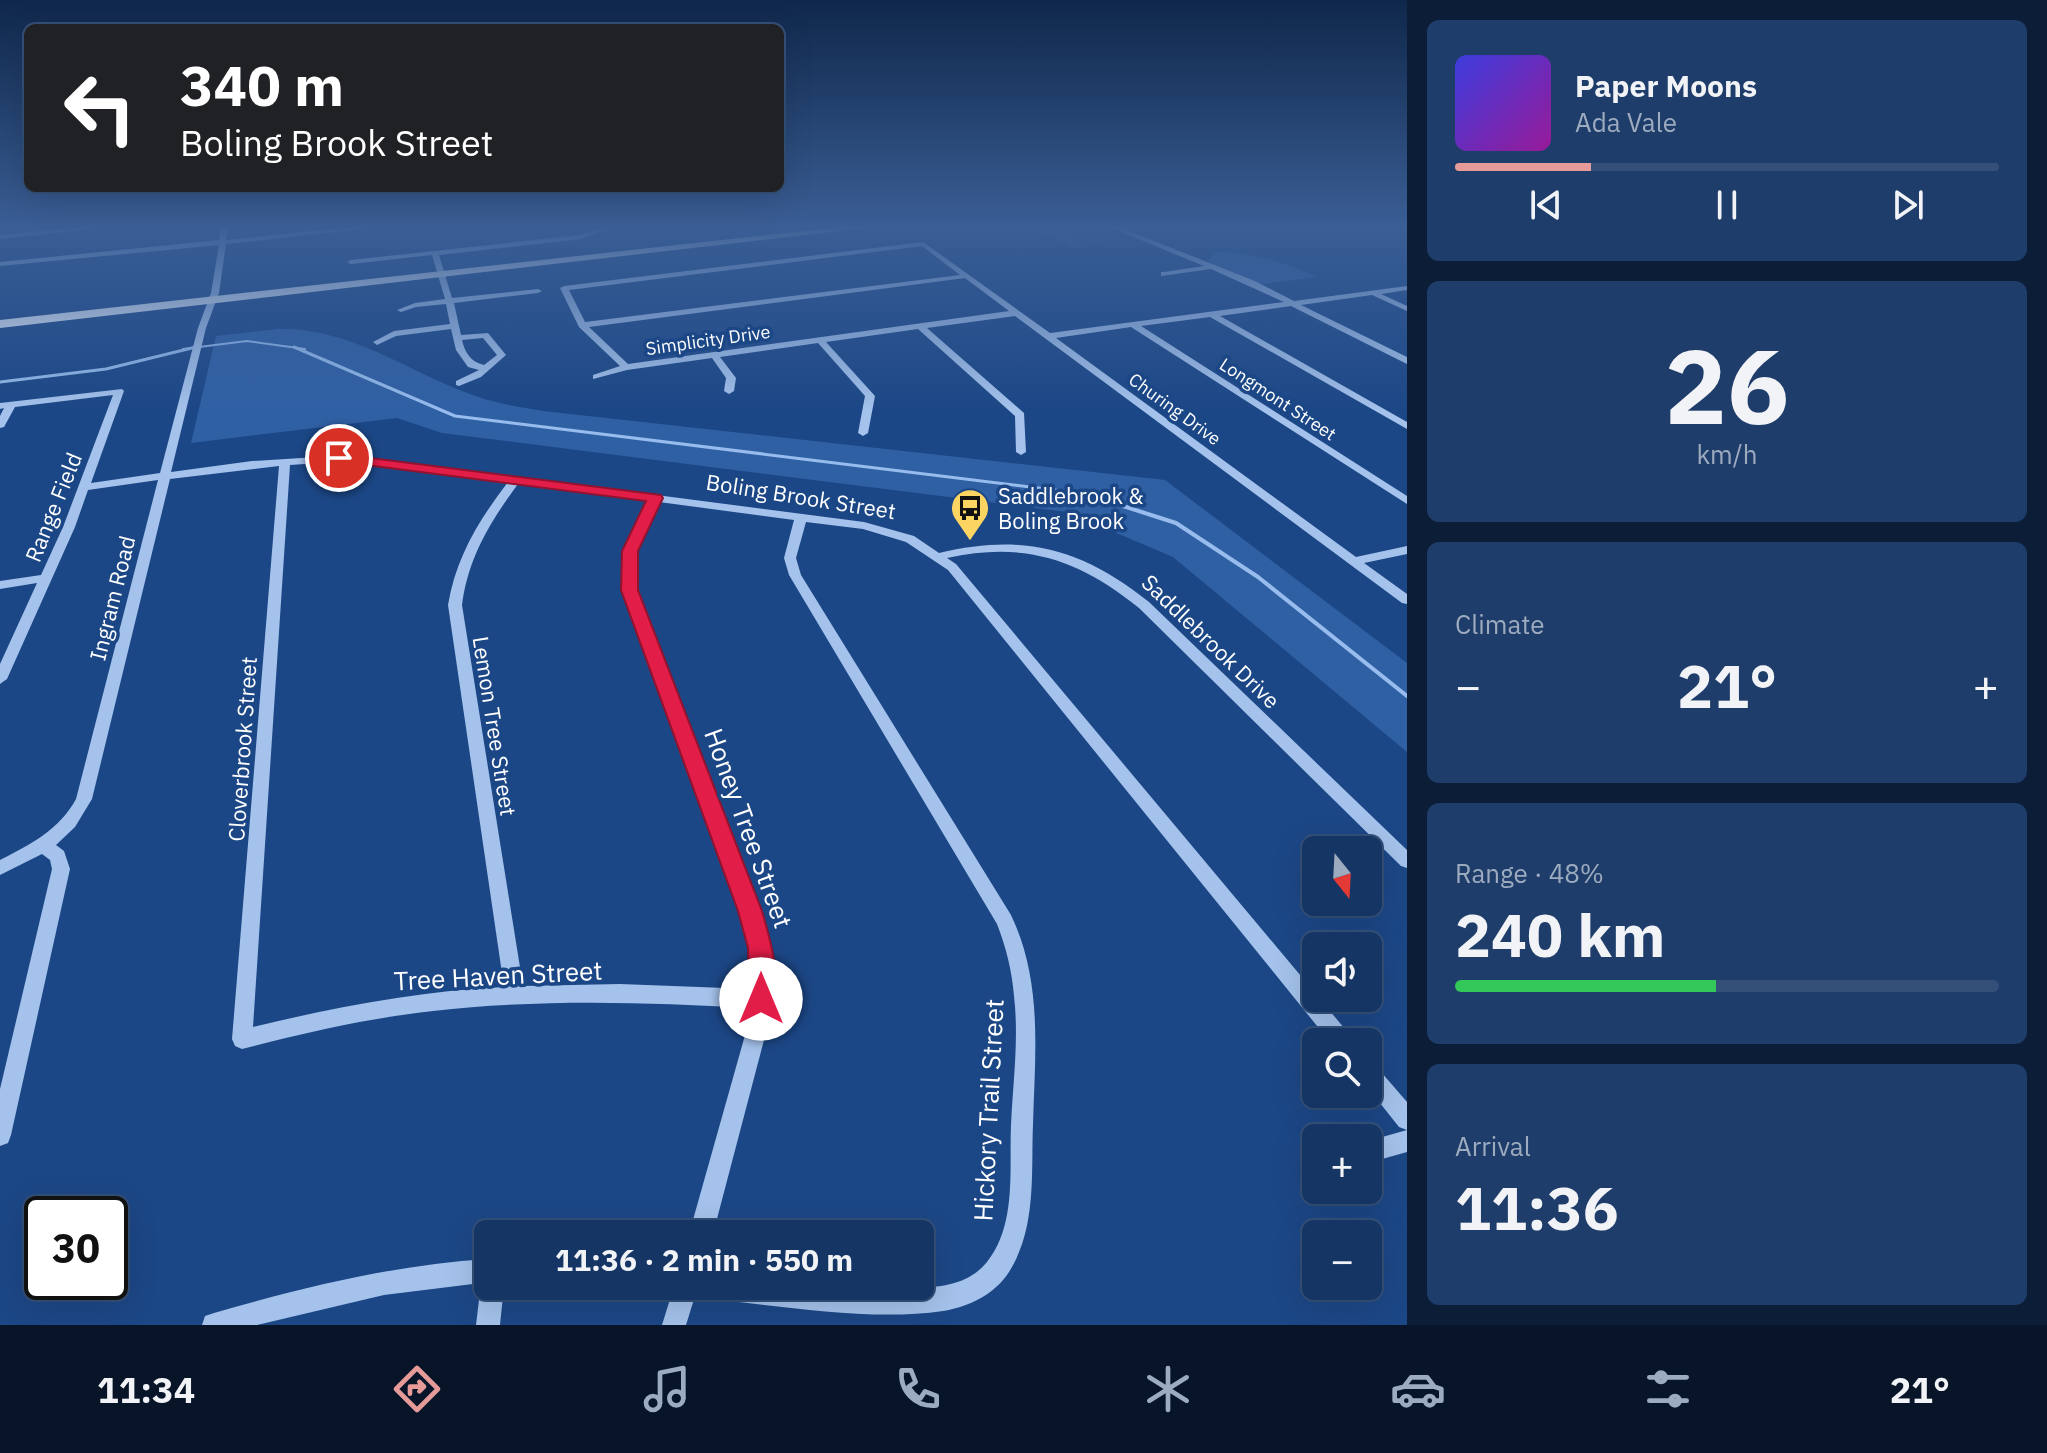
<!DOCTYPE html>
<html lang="en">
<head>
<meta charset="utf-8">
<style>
	:root { --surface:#153564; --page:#1e3d6a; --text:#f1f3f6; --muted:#9dabbf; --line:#345078; --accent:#e69b98 }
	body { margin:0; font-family:"IBM Plex Sans",sans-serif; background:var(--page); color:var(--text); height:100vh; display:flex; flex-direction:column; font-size:30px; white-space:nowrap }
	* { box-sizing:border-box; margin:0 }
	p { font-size:26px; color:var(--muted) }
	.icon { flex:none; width:44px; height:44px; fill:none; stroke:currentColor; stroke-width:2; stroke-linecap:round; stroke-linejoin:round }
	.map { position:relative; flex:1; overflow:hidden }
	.side { display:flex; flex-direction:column; gap:20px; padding:20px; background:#0c1d37; width:640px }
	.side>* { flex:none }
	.banner { position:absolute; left:24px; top:24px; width:760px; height:168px; border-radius:12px; box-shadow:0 8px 32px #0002,0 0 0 2px var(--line); background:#202124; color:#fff; overflow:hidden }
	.needle { width:52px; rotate:162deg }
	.buttons { position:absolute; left:1302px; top:836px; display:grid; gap:16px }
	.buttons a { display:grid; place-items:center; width:80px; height:80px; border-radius:12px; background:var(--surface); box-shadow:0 8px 32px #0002,0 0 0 2px var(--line); font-size:40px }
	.speed { position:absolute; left:24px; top:1196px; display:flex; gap:16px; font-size:40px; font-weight:700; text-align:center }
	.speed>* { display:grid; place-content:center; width:104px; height:104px; border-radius:50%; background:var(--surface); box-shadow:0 8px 32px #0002,0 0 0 2px var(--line); line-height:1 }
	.speed .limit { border:4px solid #111; border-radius:12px; background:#fff; color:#111 }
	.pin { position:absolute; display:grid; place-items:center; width:68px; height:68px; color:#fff; margin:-34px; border:4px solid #fff; border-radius:50%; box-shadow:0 2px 8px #0007 }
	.me { position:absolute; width:88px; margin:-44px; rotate:0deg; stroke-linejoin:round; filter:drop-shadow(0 0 6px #0008) }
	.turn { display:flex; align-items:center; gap:28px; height:168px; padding:0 24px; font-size:36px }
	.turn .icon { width:104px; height:104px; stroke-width:2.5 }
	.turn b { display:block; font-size:56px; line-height:68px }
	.big { font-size:60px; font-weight:800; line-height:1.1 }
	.side .widget { flex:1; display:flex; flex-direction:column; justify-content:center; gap:12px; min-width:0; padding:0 28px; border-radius:12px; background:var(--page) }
	.side .dial { align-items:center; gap:0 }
	.dial b { font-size:104px; line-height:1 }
	.song { display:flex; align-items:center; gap:24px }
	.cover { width:96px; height:96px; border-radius:12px; background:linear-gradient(135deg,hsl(240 70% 55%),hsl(300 70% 35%)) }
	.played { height:8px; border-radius:4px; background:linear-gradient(90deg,var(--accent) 25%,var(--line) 25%) }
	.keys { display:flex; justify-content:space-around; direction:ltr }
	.heat { display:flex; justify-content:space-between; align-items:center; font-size:44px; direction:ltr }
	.charge { height:12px; border-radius:6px; background:linear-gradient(90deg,#34c759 48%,var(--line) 0) }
	.trip { position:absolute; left:474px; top:1220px; width:460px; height:80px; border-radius:12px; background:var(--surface); box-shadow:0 8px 32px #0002,0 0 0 2px var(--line); font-weight:800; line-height:80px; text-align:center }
	.tab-bar { display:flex; height:128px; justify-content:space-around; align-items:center; background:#081528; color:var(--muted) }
	.tab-bar .icon { width:56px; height:56px }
	.tab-bar .on { color:var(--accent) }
	.tab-bar b { font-size:36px; color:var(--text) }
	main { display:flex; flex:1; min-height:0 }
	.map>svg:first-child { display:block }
	.green { fill:#3060a4 }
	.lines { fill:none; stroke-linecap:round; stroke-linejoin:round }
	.stream-far2 { stroke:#97bced; stroke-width:2 }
	.stream-far1 { stroke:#97bced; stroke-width:3 }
	.stream { stroke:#97bced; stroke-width:4 }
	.minor { fill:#a4c2eb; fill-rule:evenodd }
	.major { fill:#e9f1fe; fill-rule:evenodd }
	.wall { fill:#3a6096 }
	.shaded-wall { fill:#304e7a }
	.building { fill:#4470af; stroke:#304e7a; stroke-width:2 }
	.route { fill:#e11d48; stroke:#92132f; stroke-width:2 }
	.labels { text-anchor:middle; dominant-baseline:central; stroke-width:7; stroke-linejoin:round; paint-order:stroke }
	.far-street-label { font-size:18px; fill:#fff; stroke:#1c4786 }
	.poi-label { font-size:22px; fill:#fff; stroke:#1c4786; text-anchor:start }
	.street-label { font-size:22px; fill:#fff; stroke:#1c4786 }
	.near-street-label { font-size:26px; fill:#fff; stroke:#1c4786 }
</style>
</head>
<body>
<main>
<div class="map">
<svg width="1407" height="1325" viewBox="0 0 1407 1325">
	<rect width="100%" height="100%" fill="#1c4786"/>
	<g class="green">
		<path d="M1216 252C1255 253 1282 261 1317 277L1263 284 1207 262Z"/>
		<path d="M278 329C356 327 417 379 488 400 506 405 525 408 543 411L1165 480 1407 663V752L1173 557 1067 512 442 433 397 418 191 443 216 336Z"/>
	</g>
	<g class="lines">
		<path class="stream-far2" d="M183 349 247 341 305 349"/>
		<g class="stream-far1">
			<path d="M294 347 455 416 1087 494 1129 508"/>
			<path d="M0 382 106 369 196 347"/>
		</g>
		<path class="stream" d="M1123 506 1176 523 1258 577 1407 696"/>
		<g class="minor">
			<path d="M101 225H128L0 239V235Z"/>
			<path d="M222 225H228L226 240 372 225H398L226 244 219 293 206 328 171 472 252 461 349 455 864 522 914 536 939 553C1023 533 1081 548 1149 602L1407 850V868L1401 866 1139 608C1079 559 1024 541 947 558L956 564 1316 994V998H1319L1350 1035 1353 1042H1330L948 570 906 542 863 529 806 522 796 558 801 575 1011 915C1043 982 1035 1053 1033 1124 1031 1174 1037 1227 1009 1272 995 1294 969 1307 943 1311 868 1322 777 1305 701 1298L695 1296 686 1325H662L674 1286 915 1289C943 1286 968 1285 987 1262 1017 1225 1009 1168 1011 1125 1013 1082 1019 1039 1014 996 1012 971 1006 947 997 924L789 575 784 558 794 520 659 502 636 551V590L759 911 769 948 773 979 769 1021 713 1234H689L749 1021 750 1008C645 1002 539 999 433 1011 368 1018 305 1033 242 1049L235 1046 232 1039 279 466 170 479 92 799 75 827 56 845 64 851 70 869 11 1135 8 1143 0 1146V1089L52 869 50 860 42 854 0 875V860C30 845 60 829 76 799L158 480 88 490 75 527 7 679 0 684V664L37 583 0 589V581L41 575 63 527 113 395 15 407 4 427 0 428V416L4 408 0 409V403L122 389 124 391 91 483 160 473 198 328 211 293 219 245 0 266V262L219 240ZM349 461 508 482C479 520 456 557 448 605L504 987C418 991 336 1007 253 1027L290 465ZM518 484 648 501 624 551V590L741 911 751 948 752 989 620 984 523 986 462 605C468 558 490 522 518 484Z"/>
			<path d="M1104 225H1114L1255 281 1294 301 1407 286V290L1381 294 1407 306V311L1372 295 1301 305 1407 357V364L1291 306 1220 316 1407 422V429L1210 317 1141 326 1407 496V504L1131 327 1056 338 1356 557 1407 546V554L1364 563 1407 594V604L1402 603 1015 316 927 328 1024 413 1026 452 1021 455 1016 452 1015 416 918 329 826 342 875 396 868 433 863 436 858 433 865 396 818 343 720 357 736 378 734 391 729 394 724 391 726 378 712 358 627 370 593 379V375L620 366 579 327 560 288 564 286 923 242 1050 333 1284 302 1211 269 1161 276V272H1164L1204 266ZM922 246 960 275 585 322 569 290ZM965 278 1009 311 628 364 589 327Z"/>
			<path d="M606 226 611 227 581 239 439 255 452 298 538 289 542 291 538 293 454 303 461 335 488 333 506 355 481 377 459 386 456 385V381L479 370 468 367 456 350 451 329 396 336 377 345 373 342 394 331 450 324 446 304 416 307 401 312 397 310 415 303 445 299 432 255 351 264 347 262 351 260 580 235ZM483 338 497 355 484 365C471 362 465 353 462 340Z"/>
			<path d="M1368 1062 1375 1065 1407 1102V1130L1399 1127 1368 1088Z"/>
			<path d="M1407 1130V1152L1368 1163V1141Z"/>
			<path d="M488 1259V1286H504L500 1325H476L481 1283 384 1295 257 1325H202L205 1316 214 1313C304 1287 394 1265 488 1259Z"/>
		</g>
		<path class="major" d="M857 225H891L0 328V320Z"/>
	</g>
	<path class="wall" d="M1044 225H1088L1100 232 1096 245 1072 248 1043 231Z"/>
	<path class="shaded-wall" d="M1100 232 1096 245 1072 248 1075 234Z"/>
	<path class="building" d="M1059 225H1088L1100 232 1075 234Z"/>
	<linearGradient id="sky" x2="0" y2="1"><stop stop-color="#0f274a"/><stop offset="0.55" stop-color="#3a5e95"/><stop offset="1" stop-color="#3a5e95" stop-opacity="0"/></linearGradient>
	<rect width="1407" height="411" fill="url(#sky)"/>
	<path class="route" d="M339 454 661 495 663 498 638 551V590L762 911C770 939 783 979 770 1007L761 1010 752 1007 749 999 748 948 738 911 621 590 622 551 646 501 335 461 332 458Z"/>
	<defs>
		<symbol id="bus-pin" viewBox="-11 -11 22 30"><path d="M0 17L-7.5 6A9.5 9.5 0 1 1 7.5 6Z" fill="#fbd462" stroke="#1c4786"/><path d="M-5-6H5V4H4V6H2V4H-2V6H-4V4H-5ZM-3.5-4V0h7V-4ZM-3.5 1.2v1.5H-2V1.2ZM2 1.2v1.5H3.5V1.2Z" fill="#111"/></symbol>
	</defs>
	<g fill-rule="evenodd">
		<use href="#bus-pin" x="948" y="486" width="44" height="60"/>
	</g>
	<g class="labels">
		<g class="far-street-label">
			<text transform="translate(708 340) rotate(-8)">Simplicity Drive</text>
			<text transform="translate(1278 399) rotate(33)">Longmont Street</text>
			<text transform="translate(1175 409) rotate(36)">Churing Drive</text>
		</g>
		<g class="poi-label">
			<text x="998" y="495">Saddlebrook &amp;<tspan x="998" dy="25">Boling Brook</tspan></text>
		</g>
		<g class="street-label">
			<text transform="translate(801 496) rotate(9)">Boling Brook Street</text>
			<text transform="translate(53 507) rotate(-68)">Range Field</text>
			<text transform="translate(112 598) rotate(-76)">Ingram Road</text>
			<text transform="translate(1211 641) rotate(44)">Saddlebrook Drive</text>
			<text transform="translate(495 726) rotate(81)">Lemon Tree Street</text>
			<text transform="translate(242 749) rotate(-86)">Cloverbrook Street</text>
		</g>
		<g class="near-street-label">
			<text transform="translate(749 828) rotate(70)">Honey Tree Street</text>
			<text transform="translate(498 975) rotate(-3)">Tree Haven Street</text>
			<text transform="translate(988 1110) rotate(-87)">Hickory Trail Street</text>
		</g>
	</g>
</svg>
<div class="buttons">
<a><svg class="needle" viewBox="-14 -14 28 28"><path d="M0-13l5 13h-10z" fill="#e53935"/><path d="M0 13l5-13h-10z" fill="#9dabbf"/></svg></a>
<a><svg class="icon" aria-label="sound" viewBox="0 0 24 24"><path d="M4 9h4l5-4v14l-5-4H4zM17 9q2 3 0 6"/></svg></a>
<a><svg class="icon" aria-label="search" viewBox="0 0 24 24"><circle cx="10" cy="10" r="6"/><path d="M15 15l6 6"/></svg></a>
<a>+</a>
<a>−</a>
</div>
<div class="speed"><div class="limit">30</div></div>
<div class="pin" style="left:339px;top:458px;background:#d93025"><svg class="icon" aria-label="arrive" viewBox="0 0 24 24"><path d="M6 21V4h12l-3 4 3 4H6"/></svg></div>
<svg class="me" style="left:761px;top:999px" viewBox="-20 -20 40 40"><circle r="19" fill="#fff"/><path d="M0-13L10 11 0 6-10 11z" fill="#e11d48"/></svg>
<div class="trip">11:36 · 2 min · 550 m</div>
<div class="banner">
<div class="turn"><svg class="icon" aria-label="left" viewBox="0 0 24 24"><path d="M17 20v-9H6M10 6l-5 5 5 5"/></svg><div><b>340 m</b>Boling Brook Street</div></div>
</div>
</div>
<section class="side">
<div class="widget">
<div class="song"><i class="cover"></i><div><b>Paper Moons</b><p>Ada Vale</p></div></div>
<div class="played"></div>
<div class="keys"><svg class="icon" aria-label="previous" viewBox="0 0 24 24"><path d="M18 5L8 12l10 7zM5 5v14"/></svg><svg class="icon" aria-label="pause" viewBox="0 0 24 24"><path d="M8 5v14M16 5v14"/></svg><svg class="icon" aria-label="next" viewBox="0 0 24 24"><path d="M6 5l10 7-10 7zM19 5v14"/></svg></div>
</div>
<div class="widget dial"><b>26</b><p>km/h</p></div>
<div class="widget"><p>Climate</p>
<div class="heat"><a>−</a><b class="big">21°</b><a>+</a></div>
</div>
<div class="widget"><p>Range · 48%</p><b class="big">240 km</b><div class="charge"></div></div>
<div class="widget"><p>Arrival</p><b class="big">11:36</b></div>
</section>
</main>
<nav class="tab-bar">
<b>11:34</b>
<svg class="icon on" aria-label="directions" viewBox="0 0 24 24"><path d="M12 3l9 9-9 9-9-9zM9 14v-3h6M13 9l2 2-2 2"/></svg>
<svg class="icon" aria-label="music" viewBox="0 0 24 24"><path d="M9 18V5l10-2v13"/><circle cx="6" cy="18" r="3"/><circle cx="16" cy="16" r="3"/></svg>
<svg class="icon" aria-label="phone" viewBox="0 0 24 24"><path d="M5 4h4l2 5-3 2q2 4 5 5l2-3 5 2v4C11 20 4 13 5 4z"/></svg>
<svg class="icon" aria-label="climate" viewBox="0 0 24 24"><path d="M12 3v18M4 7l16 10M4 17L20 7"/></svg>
<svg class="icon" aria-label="car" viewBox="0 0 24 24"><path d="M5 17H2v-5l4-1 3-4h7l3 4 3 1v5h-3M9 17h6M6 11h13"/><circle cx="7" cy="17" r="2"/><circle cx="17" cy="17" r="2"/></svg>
<svg class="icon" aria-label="filters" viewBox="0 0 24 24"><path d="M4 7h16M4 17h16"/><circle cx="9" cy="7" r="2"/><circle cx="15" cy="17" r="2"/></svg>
<b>21°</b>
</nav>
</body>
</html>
